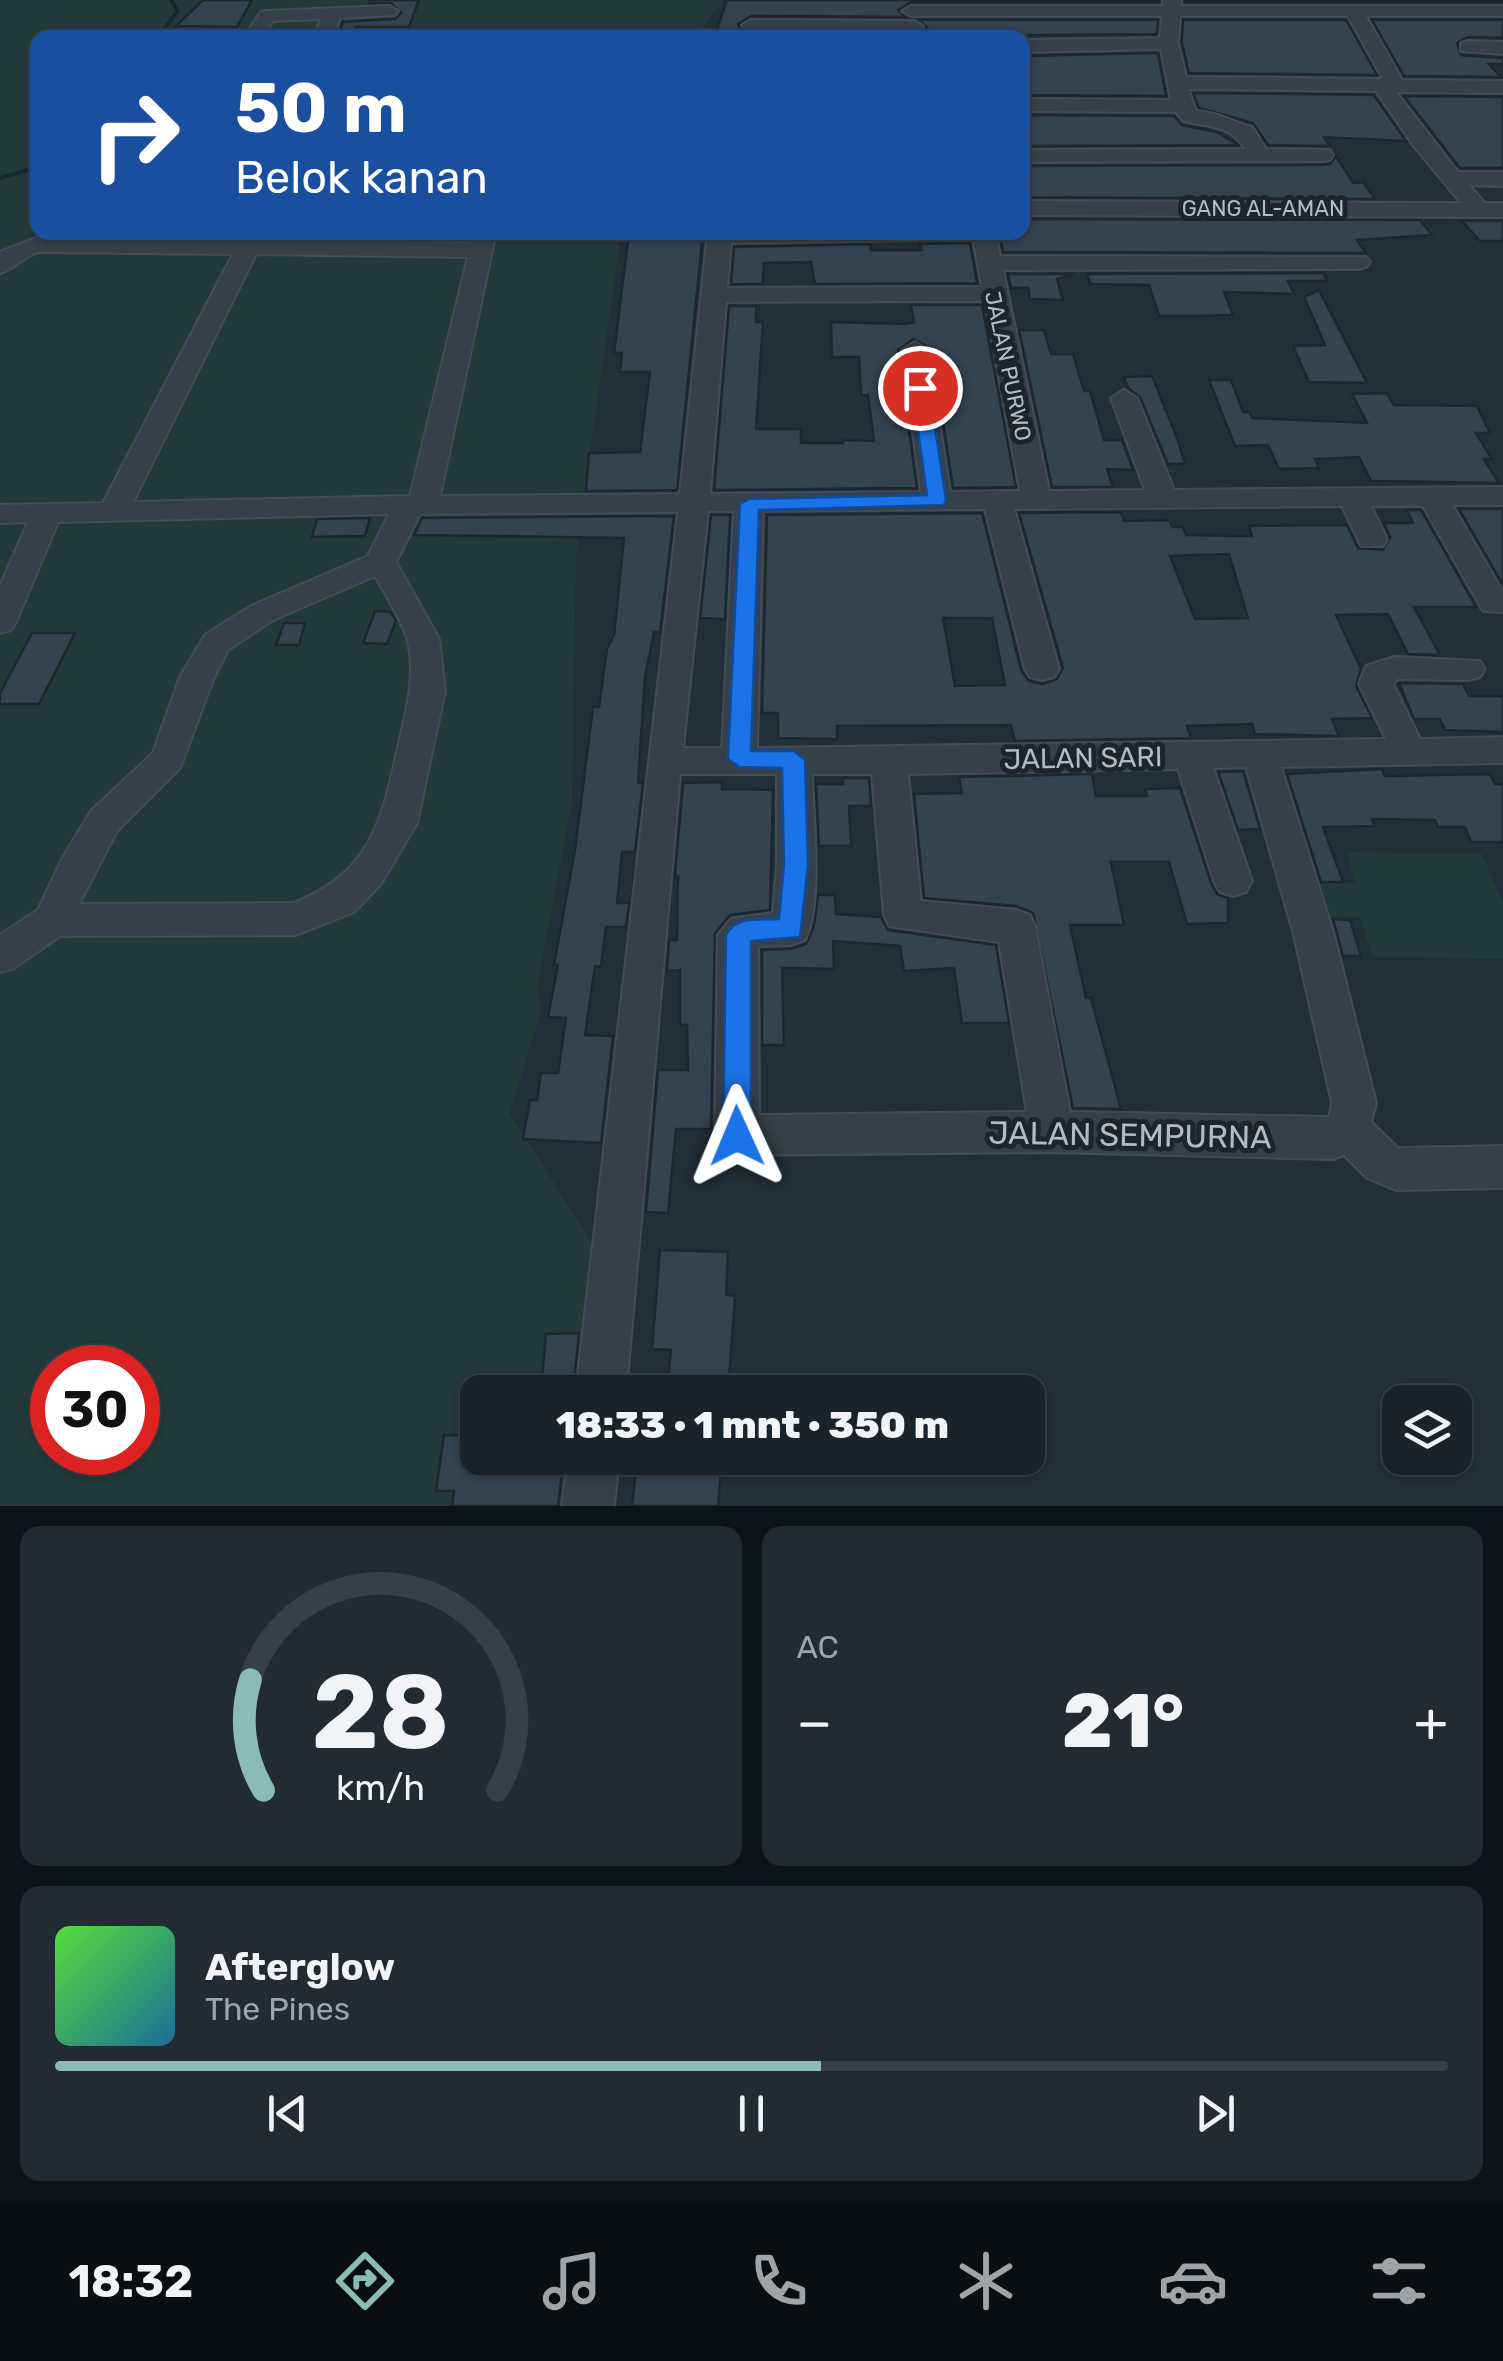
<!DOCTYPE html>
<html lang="id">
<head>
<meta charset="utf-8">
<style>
	:root { --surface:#19232b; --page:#222b33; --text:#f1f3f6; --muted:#9fa4a9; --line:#374047; --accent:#8bbbb9 }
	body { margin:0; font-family:Rubik,sans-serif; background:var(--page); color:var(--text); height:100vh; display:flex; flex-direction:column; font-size:38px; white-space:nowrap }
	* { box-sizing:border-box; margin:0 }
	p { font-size:32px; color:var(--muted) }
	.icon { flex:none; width:55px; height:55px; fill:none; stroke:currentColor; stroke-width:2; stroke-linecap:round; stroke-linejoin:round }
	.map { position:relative; height:1506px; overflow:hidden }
	.sheet { display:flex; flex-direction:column; gap:20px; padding:20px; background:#0e1318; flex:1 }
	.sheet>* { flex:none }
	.guide { position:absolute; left:30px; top:30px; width:1000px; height:210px; border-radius:20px; box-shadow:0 2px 8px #0004,0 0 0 2px var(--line); background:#1a4fa0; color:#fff; overflow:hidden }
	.fabs { position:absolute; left:1382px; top:1385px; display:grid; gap:20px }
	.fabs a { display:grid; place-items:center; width:90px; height:90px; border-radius:20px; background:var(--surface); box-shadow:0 2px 8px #0004,0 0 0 2px var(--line); font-size:50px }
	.speed { position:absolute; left:30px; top:1345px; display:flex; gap:20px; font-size:50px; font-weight:700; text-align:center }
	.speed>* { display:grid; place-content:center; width:130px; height:130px; border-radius:50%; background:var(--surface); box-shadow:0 2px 8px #0004,0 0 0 2px var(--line); line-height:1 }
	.speed .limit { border:15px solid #d22; background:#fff; color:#111 }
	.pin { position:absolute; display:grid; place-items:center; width:85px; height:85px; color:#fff; margin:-42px; border:5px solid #fff; border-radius:50%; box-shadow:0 2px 10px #0007 }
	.me { position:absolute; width:110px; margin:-55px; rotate:359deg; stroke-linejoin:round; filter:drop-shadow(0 0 8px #0008) }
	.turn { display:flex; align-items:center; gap:35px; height:210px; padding:0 40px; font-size:45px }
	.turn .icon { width:130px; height:130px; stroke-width:2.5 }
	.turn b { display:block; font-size:70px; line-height:85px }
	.big { font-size:75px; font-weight:800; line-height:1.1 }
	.sheet .widget { flex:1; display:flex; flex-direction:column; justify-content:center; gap:15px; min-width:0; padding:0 35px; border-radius:20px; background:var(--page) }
	.sheet .dial { align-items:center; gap:0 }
	.dial svg { height:260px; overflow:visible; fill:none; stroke:var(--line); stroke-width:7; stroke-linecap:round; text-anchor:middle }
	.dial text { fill:var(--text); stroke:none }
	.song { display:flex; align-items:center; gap:30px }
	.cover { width:120px; height:120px; border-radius:15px; background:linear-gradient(135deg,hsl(110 70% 55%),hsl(200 70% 35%)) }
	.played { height:10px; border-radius:5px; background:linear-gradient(90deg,var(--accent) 55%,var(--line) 55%) }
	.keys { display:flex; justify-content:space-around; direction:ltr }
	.heat { display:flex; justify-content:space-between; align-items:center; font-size:55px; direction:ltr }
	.sheet .tiles { flex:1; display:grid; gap:20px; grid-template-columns:1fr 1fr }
	.widget:last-child { grid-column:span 2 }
	.trip { position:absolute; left:460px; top:1375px; width:585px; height:100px; border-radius:20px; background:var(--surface); box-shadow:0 2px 8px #0004,0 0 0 2px var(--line); font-weight:800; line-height:100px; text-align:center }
	.menu { display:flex; height:160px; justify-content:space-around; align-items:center; background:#0a0e11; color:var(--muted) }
	.menu .icon { width:70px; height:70px }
	.menu .selected { color:var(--accent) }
	.menu b { font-size:45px; color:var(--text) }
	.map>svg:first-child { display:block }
	.green { fill:#233a3a; fill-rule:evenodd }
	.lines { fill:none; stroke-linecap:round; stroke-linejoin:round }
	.stream { stroke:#152737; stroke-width:4 }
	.building { fill:#334350; stroke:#1c2730; stroke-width:2.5; fill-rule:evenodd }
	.minor-casing { stroke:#414c56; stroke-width:4 }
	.minor { fill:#35404a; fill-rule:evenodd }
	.route { fill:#1a73e8; stroke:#114b97; stroke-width:2.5 }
	.labels { text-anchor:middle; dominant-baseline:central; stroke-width:10; stroke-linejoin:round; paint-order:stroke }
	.far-street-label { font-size:22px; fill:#b0bbc6; stroke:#1a252e }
	.street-label { font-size:28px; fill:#b0bbc6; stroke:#1a252e }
	.near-street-label { font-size:32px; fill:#b0bbc6; stroke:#1a252e }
</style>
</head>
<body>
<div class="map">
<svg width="1503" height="1506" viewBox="0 0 1503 1506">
	<rect width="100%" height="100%" fill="#212f39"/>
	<g class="green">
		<path d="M0 0H724L694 37 38 38V232L621 233 576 555 572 802 537 987 541 1011 510 1113 593 1245 576 1392H478V1458H568L562 1506H0ZM52 1368H138V1452H52Z"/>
		<path d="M1346 852 1482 854 1503 903V959L1373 957 1360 918 1323 916 1313 883H1356Z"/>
	</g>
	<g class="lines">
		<g class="stream">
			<path d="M157 38 178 11 171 0"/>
			<path d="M0 178 38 167"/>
		</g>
	</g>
	<g class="building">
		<path d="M203 0H252L237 27 176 26Z"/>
		<path d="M370 0H419L409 27H356L351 38H336L343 22 395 19 401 13 391 3H369Z"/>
		<path d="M727 0H1159V2H911L898 10 905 17 751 16 738 24 745 33 914 35 927 27 919 20H1158L1157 34 714 38Z"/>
		<rect x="1185" y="0" width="318" height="2"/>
		<path d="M1183 20H1346L1377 75 1189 73 1182 43Z"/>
		<path d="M1372 20H1503V38L1468 37 1457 43 1461 55 1503 58V64H1489L1501 77 1404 76Z"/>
		<path d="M1158 53 1166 96 1022 95V56Z"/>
		<path d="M1193 93 1374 95 1406 141 1324 137 1330 146 1268 145 1253 123 1199 108Z"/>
		<path d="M1404 96 1503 97V168H1460Z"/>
		<path d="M1022 115 1174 116 1182 125 1217 132 1238 145 1022 146Z"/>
		<path d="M1336 156 1353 183 1363 182 1375 199 1022 197V166L1322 165 1330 164Z"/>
		<path d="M1022 219 1420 220 1432 235 1357 240 1366 253 1003 252 999 232H1022Z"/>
		<path d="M1462 221H1503V241H1480Z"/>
		<path d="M629 232H703L677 490 586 491 589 453 640 452 650 372H620L622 353H614Z"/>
		<path d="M970 243 977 283 815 284 811 262 764 263 763 284H731L734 247 870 244 871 250H922L920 244Z"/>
		<path d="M1323 273 1328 281H1288L1294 294 1224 292 1233 315 1195 316H1159L1149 285 1090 284 1087 274Z"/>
		<path d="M1008 274H1074L1057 279 1063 300 1030 299 1028 288H1011Z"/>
		<path d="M1319 290 1367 383 1309 382 1293 346 1325 345 1304 297Z"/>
		<path d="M911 305H982L1016 487 953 488 932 349 913 339 898 350 917 488 714 490 729 306H756V322H763L756 429H801V443H843V440L874 441 868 395H861L859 357H832L831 322 906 324 914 322Z"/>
		<path d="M1019 330H1044L1051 354H1073L1084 391H1090L1104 440H1122L1133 470 1107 469 1113 487H1052Z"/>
		<path d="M1152 376 1177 438 1185 464H1168L1140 397 1128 388 1124 377Z"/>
		<path d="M1209 380H1231L1243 412H1249L1252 418 1367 423 1352 394 1387 393 1394 405 1477 406 1490 433H1476L1492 459H1484L1499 483 1371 481 1359 457 1315 459 1319 468 1279 469 1268 445 1235 446Z"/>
		<path d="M1459 509H1503V585Z"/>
		<path d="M1407 510H1421L1476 607H1414L1440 655 1408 654 1388 614 1336 615 1361 669 1356 686 1372 718 1332 719 1339 736 1255 734 1252 724 1187 726 1191 738 1015 741 1011 725 837 726V739L778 738V713H762L767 515 982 513 1021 670 1029 681 1043 684 1057 679 1063 668 1019 513 1121 512 1124 521 1169 520 1172 527H1183L1186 535 1252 536 1249 526 1347 525 1358 548 1383 550 1390 537 1384 523H1413ZM1229 554 1248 618 1195 619 1170 556ZM943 618H992L1005 685 955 686Z"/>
		<path d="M711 515H730L725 619 700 618Z"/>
		<path d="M674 516 660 632H654L645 677 638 783H643L635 852H622L617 903H629L626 927H606L601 967 595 966 585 1035 613 1036 601 1143 523 1139 530 1100H537L541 1073H558L566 1018 548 1017 558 965H554L575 850 593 707H599L607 649 614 635 624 538 414 535 422 518Z"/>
		<path d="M370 518 365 536 312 537 317 519Z"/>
		<path d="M375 611 391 612 396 621 387 644 363 643Z"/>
		<path d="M284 623H305L299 645H276Z"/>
		<path d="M32 633H75L39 704H0V693Z"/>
		<path d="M1399 683 1463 684 1469 696H1503V732L1445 730 1440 719H1414Z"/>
		<path d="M1382 769 1385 776 1490 774 1495 784H1503V842H1471L1465 827H1438L1435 820 1372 819 1375 826 1323 827 1343 882H1321L1287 774Z"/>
		<path d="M1243 771 1260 829 1238 830 1218 772Z"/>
		<path d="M1092 774 1096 796H1147L1145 789 1180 788 1211 883 1217 894 1228 898V923L1187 924 1169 862H1111L1124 925H1070L1086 998H1091L1121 1109 1073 1108 1033 913 1016 906 924 898 914 794 962 793 959 777Z"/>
		<path d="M843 778H869L871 806H849L851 846H819L816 784H843Z"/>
		<path d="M722 782V789L773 790 770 910 730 915 715 933 711 1129H676L668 1213 646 1212 658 1070H688L687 1025H680V970L667 971 669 940H677L678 876H675L683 783Z"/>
		<path d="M818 895H835L836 914 881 917 888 930 996 945 1009 1023H962L954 968 904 971 900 946 833 941 834 969 782 968 784 1045H762V950L791 949 806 944 814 926Z"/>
		<path d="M1333 919 1350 920 1361 956H1343Z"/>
		<path d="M660 1250 728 1252 726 1295 735 1296 728 1392H667L671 1350 652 1349Z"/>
		<path d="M579 1333 574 1381H542L546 1334Z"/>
		<path d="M444 1435 478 1436V1458H564L558 1506H452L454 1491H436Z"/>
		<path d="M645 1458H722L718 1506H632L636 1470H644Z"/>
	</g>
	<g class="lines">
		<defs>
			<g id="minor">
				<path d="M1163 0H1181V6H1503V16H1366L1402 80 1503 81V93L1396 92 1458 172H1503V186L1469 185 1485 203H1503V217L1022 215V201L1461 203 1413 145 1376 91 1188 89 1196 111C1223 113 1229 121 1252 127L1266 149 1330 150 1333 155 1330 160 1322 161 1022 162V150L1245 149C1231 125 1208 127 1183 121L1176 112 1022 111V99L1171 100 1161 49 1022 52V40L1160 38 1162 16H911L902 11 911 6H1163ZM1180 16H1348L1383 79 1186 77 1178 43Z"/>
				<path d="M389 6 398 11 395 15 340 18 332 38H313L321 19 273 21 262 38H243L261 12 267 11Z"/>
				<path d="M751 20 914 21 923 26 914 31 745 29 742 25Z"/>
				<path d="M1468 41 1503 42V54L1461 51V43Z"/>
				<path d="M245 232H267L263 241 471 243 473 232H496L440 496 680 494 708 232H995L1000 256 1366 257 1370 262 1366 267 1358 269 1003 270 1049 491 1145 490 1111 398 1124 390 1137 398 1174 490 1503 487V505H1452L1503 592V612L1483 611 1423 506H1371L1387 539 1383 546H1361L1342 506 1014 509 1059 669 1054 677 1042 680 1030 677 1025 669 985 509 763 511 757 748 1386 739 1359 684 1366 666 1394 657 1480 661 1485 669 1480 677 1468 680 1397 679 1393 684 1420 739 1503 737V763L1281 767 1334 935 1376 1103 1371 1122 1398 1148 1503 1146V1188L1396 1190 1367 1178 1344 1155 1333 1159 1052 1152 737 1155 722 1149 715 1135 718 935 731 919 773 913 777 865V774H680L626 1392H576L678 512 420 514 396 562 439 639 445 691 417 823 381 884 354 912 296 935 60 936 14 968 0 972V935L38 910 62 859 91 811 153 753 180 677 205 635 251 606 368 556 389 514 58 522 16 622 11 630 0 633V586L28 522 0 523V505L103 503 233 254 38 252C22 257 14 270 0 273V252L36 238 240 240ZM973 239 982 287 727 288 731 243ZM256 254 468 257 410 496 133 502ZM985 301 1020 491 950 492 928 350 915 342 902 350 921 492 710 494 726 302ZM708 511H734L722 748H683ZM375 576C386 595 400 617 407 638 416 671 408 705 400 738 383 815 375 871 294 903L79 904 117 831 180 768 214 677 228 650 273 620ZM1246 767 1294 935 1332 1103 1329 1117 1070 1112 1035 926 1030 915 1016 910 921 901 908 774 1178 769 1214 881 1220 892 1233 896 1246 892 1252 881 1213 768ZM812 774H872L884 915 889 926 999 942 1027 1112 759 1115 758 946 791 945 805 940C823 905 813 816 812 774Z"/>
				<path d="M568 1458H619L614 1506H562Z"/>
			</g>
		</defs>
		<use href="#minor" class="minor-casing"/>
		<use href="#minor" class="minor"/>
	</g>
	<path class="route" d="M920 382 929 388 946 500 944 505 759 510 751 751H794L805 760 808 865 800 937 751 941V1136L747 1145 737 1149 727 1145 723 1136 726 935C736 915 760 920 779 919L784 865 782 768 739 767 728 759 740 504 749 499 927 495 912 388Z"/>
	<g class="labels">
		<g class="far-street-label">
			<text x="1263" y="208">GANG AL-AMAN</text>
			<text transform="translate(1008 366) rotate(78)">JALAN PURWO</text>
		</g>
		<g class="street-label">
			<text transform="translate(1083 758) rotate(-1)">JALAN SARI</text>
		</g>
		<g class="near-street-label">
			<text transform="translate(1130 1135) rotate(1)">JALAN SEMPURNA</text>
		</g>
	</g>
</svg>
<div class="fabs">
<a><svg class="icon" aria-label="layers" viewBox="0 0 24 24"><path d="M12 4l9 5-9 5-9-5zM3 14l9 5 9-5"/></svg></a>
</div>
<div class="speed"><div class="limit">30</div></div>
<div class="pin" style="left:920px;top:388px;background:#d93025"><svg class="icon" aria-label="arrive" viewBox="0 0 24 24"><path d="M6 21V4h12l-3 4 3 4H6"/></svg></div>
<svg class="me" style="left:737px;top:1136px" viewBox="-20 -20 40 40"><path d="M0-17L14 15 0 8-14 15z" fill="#1a73e8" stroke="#fff" stroke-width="4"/></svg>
<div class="trip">18:33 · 1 mnt · 350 m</div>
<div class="guide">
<div class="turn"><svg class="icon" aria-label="right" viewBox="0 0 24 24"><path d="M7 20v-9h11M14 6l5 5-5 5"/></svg><div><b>50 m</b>Belok kanan</div></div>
</div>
</div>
<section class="sheet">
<div class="tiles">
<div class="widget dial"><svg viewBox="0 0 100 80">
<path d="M14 69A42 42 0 1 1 86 69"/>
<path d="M14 69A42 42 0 0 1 10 35" stroke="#8bbbb9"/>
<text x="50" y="56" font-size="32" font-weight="700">28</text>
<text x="50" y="72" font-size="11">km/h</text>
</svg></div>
<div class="widget"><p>AC</p>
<div class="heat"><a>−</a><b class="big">21°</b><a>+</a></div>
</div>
<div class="widget">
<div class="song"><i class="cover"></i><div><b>Afterglow</b><p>The Pines</p></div></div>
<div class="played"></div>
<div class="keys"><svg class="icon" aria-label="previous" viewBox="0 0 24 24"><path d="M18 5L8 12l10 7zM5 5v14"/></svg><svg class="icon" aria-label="pause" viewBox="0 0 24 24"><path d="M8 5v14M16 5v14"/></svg><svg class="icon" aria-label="next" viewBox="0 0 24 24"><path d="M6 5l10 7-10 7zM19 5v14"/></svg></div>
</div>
</div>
</section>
<nav class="menu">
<b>18:32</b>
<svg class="icon selected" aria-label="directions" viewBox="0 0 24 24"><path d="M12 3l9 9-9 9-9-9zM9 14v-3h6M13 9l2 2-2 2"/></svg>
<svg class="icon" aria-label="music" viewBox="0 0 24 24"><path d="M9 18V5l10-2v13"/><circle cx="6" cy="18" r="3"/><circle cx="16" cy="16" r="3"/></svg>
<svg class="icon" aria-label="phone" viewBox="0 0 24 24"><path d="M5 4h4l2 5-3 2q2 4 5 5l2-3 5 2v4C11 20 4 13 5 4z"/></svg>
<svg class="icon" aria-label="climate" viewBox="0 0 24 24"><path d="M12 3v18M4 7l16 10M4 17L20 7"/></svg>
<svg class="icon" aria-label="car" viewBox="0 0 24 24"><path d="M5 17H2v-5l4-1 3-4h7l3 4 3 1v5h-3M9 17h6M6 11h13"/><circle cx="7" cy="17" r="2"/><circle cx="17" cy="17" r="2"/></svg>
<svg class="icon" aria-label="filters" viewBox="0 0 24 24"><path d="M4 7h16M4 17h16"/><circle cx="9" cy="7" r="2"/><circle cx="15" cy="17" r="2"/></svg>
</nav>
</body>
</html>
